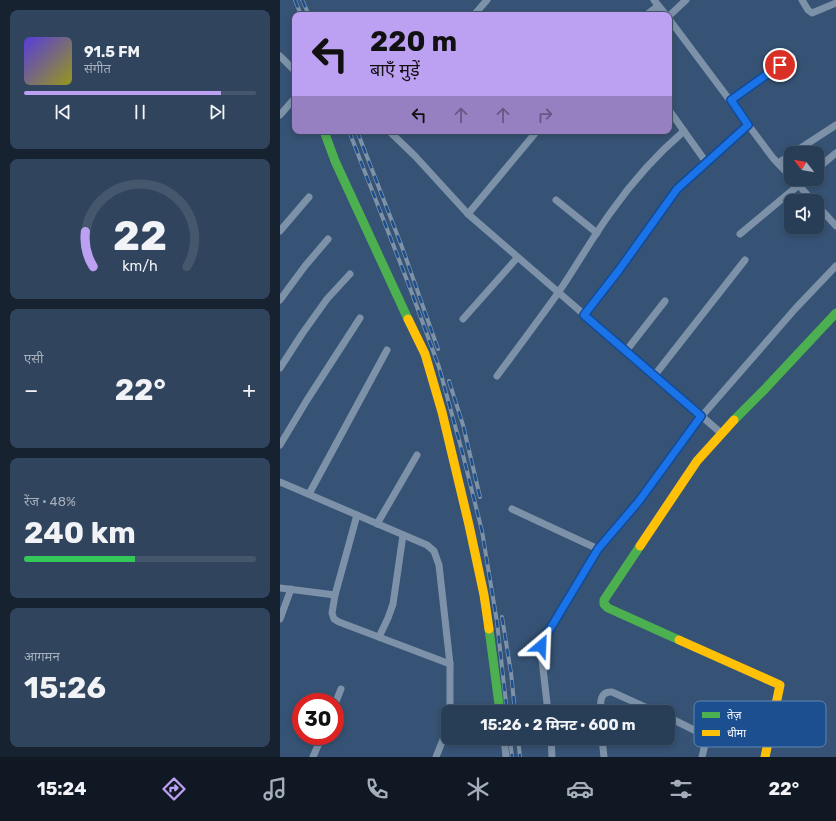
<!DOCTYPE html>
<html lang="hi">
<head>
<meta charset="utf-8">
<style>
	:root { --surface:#283e57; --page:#30455d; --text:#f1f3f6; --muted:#a5aeba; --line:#44576d; --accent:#bca0f2 }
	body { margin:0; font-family:Rubik,"Noto Sans Devanagari",sans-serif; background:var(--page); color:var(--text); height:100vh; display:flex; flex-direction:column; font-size:15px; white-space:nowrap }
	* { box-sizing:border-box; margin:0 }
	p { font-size:13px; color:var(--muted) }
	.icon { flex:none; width:22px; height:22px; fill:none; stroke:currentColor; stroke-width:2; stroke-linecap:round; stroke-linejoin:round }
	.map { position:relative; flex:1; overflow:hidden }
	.sheet { display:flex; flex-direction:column; gap:10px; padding:10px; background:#162230; width:280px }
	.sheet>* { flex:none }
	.hud { position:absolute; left:12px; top:12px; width:380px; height:122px; border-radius:8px; box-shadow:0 2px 6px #0003,0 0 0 1px var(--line); background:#bca0f2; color:#111; overflow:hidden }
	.needle { width:26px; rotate:301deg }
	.tools { position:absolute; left:504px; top:146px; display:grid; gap:8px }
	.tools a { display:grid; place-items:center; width:40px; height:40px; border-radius:8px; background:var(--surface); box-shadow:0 2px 6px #0003,0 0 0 1px var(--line); font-size:20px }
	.speed { position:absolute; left:12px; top:693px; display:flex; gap:8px; font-size:20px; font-weight:700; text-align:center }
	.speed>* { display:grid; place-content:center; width:52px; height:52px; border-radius:50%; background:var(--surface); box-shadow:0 2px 6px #0003,0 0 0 1px var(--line); line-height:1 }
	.speed .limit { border:6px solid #d22; background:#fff; color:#111 }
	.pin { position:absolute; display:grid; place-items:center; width:34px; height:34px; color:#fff; margin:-17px; border:2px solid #fff; border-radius:50%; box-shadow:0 1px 4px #0007 }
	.me { position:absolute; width:44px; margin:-22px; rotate:26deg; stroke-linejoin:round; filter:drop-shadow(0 0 3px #0008) }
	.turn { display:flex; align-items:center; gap:14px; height:84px; padding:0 12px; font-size:18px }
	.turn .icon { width:52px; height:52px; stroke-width:2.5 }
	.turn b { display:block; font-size:28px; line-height:34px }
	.lanes { display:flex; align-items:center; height:38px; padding:0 12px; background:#0003; justify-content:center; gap:20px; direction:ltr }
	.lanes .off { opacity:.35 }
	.big { font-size:30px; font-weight:700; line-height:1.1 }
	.sheet .card { flex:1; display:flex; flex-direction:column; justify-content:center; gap:6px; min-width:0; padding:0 14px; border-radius:8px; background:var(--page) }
	.sheet .dial { align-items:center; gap:0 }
	.dial svg { height:104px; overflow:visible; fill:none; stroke:var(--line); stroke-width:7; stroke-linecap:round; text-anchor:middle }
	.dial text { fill:var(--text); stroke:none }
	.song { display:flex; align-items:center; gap:12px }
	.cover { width:48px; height:48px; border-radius:6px; background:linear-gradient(135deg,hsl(250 70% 55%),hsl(60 70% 35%)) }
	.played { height:4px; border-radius:2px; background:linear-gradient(90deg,var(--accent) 85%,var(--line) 85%) }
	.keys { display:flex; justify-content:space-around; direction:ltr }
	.heat { display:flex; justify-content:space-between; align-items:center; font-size:22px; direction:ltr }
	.charge { height:6px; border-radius:3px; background:linear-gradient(90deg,#34c759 48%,var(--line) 0) }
	.trip { position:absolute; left:161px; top:705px; width:234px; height:40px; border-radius:8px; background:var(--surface); box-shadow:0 2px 6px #0003,0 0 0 1px var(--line); font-weight:700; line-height:40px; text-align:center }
	.menu { display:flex; height:64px; justify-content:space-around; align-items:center; background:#101923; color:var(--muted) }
	.menu .icon { width:28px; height:28px }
	.menu .active { color:var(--accent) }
	.menu b { font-size:18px; color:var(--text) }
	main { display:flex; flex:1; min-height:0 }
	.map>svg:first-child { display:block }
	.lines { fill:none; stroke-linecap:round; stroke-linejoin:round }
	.street { stroke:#7d92a8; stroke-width:7 }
	.fast { stroke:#4caf50; stroke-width:9 }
	.slow { stroke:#ffc107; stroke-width:9 }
	.rail-casing { stroke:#7e92a7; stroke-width:4 }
	.rail { stroke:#1b4f8f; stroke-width:2.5; stroke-dasharray:8; stroke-linecap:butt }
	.route-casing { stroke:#114b97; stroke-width:10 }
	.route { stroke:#1a73e8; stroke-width:7 }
	.key { fill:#1b4f8f; stroke:#5f84b1; stroke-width:1 }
	.key-label { font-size:11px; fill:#fff }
</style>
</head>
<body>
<main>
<section class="sheet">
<div class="card">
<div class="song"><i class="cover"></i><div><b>91.5 FM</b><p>संगीत</p></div></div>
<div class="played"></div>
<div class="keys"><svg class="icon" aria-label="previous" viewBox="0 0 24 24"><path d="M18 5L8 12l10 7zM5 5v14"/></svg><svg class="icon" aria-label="pause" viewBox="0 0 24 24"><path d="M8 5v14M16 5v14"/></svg><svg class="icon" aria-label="next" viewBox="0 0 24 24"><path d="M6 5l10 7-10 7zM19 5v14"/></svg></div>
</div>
<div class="card dial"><svg viewBox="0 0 100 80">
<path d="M14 69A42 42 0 1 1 86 69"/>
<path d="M14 69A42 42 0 0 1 8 42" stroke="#bca0f2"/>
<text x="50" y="56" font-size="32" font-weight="700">22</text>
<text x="50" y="72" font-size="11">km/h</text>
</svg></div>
<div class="card"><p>एसी</p>
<div class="heat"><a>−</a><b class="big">22°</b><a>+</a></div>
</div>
<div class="card"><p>रेंज · 48%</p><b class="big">240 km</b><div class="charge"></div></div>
<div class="card"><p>आगमन</p><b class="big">15:26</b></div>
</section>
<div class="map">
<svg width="556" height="757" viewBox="0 0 556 757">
	<rect width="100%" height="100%" fill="#365274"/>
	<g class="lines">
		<g class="street">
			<path d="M374 0 386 15"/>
			<path d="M522 0 528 10 532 13 556 3"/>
			<path d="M194 15 207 0"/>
			<path d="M366 15 378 6"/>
			<path d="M389 16 406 0"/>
			<path d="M389 19 493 158 511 177"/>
			<path d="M0 56 15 71"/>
			<path d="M451 100 512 57"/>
			<path d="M389 110 426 162"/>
			<path d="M0 115 15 98"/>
			<path d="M109 131 135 156 188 214 441 433"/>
			<path d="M513 153 556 125"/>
			<path d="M498 163 511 155"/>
			<path d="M537 169 556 153"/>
			<path d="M513 179 533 201"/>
			<path d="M276 200 317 233"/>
			<path d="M537 205 556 226"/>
			<path d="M188 214 257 131"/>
			<path d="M0 231 29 197"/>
			<path d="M460 234 526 179"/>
			<path d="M0 300 25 266 48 239"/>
			<path d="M304 315 339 270 397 189 468 125"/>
			<path d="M183 319 237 258"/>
			<path d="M346 351 385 301"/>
			<path d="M0 368 22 334 47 299 70 274"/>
			<path d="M217 376C237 349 258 321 278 293 296 267 312 238 331 212 352 182 376 155 404 131"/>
			<path d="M374 376 465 260"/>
			<path d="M0 445 27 400 80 318"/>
			<path d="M0 482 147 545 154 551 159 565 170 664V712"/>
			<path d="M29 494 107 350"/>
			<path d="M232 509 318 549"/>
			<path d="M77 515 55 595 52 613 54 619 59 622 170 664"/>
			<path d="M97 524 137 455"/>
			<path d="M0 588 55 595"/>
			<path d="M0 619 11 589"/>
			<path d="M99 637 108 618 113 604 123 535"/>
			<path d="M55 704 61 689"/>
			<path d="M268 712 261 651 262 643 318 549 359 501 421 417 515 309 556 266"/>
			<path d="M321 712C320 702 320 691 332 692L376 712"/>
			<path d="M388 717 424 735C426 742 424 749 422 757"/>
			<path d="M224 738 226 757"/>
			<path d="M271 738 272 757"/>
			<path d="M322 738 324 757"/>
			<path d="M33 757 42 736"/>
			<path d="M156 757 168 727"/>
		</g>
		<g class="fast">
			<path d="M44 131 55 161 128 319"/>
			<path d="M454 420 485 389 556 313"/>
			<path d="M360 546 324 600V604L328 608 399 640"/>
			<path d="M209 629 220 712"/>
		</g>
		<g class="slow">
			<path d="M128 319 145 354 162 412 189 525 204 595 209 629"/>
			<path d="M360 546 417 461 454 420"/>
			<path d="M399 640 500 685 485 757"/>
		</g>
		<defs>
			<g id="rail">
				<path d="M15 0 21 15"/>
				<path d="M22 0 29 15"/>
				<path d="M69 131 130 288 159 367 182 451 202 531 217 622 227 712"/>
				<path d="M77 131 122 247 158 349"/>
				<path d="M169 381 183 425 200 497"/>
				<path d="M222 617 231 673 235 712"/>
				<path d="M230 738 232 757"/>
				<path d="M238 738 240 757"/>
			</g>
		</defs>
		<use href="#rail" class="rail-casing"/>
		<use href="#rail" class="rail"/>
	</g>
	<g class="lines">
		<defs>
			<path id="route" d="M261 646 264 639 318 549 359 501 421 416 304 315 339 270 397 189 468 125 451 100 500 65"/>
		</defs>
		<use href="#route" class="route-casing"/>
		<use href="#route" class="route"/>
	</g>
	<rect x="414" y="701" width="132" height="46" rx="6" class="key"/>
	<rect x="422" y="712" width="18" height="6" fill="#4caf50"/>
	<rect x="422" y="730" width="18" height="6" fill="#ffc107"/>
	<g class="key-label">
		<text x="447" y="719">तेज़</text>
		<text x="447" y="737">धीमा</text>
	</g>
</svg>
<div class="tools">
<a><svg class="needle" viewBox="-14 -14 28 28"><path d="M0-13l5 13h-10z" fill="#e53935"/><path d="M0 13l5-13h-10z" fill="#a5aeba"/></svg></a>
<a><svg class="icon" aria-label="sound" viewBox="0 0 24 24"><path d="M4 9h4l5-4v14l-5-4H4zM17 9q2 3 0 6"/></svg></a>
</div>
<div class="speed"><div class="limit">30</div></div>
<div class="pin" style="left:500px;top:65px;background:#d93025"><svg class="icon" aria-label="arrive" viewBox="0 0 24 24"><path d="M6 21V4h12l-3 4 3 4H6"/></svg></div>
<svg class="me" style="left:261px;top:646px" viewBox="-20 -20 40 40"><path d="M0-17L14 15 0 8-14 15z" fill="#1a73e8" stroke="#fff" stroke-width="4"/></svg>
<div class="trip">15:26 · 2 मिनट · 600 m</div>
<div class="hud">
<div class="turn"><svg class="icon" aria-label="left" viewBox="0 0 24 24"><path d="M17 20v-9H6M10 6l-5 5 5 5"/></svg><div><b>220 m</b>बाएँ मुड़ें</div></div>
<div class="lanes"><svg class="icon" aria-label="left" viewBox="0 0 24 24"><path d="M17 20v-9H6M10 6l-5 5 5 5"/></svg><svg class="icon off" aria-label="ahead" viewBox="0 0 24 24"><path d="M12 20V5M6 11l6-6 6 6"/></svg><svg class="icon off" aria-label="ahead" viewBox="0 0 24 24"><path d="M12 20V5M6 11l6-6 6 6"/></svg><svg class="icon off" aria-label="right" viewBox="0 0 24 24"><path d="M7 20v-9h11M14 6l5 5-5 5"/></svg></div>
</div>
</div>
</main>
<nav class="menu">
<b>15:24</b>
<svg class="icon active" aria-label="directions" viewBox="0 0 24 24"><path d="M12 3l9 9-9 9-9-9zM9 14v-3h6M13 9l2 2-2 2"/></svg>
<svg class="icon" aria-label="music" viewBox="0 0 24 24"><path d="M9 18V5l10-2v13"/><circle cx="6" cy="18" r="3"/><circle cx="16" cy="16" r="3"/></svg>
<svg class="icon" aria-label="phone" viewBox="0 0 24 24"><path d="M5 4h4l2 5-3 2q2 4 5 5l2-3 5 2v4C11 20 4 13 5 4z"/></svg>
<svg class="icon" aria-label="climate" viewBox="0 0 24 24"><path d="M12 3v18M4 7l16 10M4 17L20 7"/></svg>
<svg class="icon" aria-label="car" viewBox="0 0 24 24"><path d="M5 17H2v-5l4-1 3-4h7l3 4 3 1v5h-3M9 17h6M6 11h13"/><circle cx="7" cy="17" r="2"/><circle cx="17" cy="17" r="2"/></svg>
<svg class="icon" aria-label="filters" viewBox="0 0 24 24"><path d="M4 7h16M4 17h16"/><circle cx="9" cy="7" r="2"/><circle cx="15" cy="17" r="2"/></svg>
<b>22°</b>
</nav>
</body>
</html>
